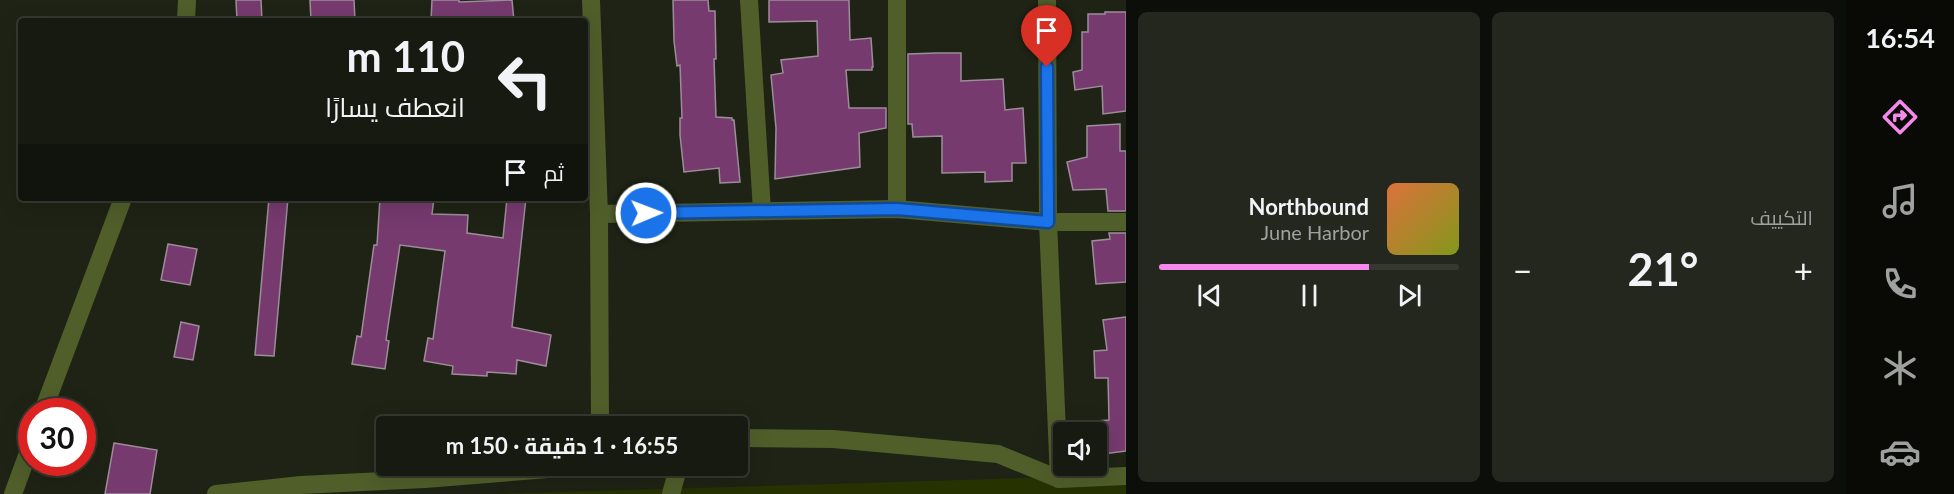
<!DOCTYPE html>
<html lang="ar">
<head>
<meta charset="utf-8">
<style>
	:root { --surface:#161a10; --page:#23271e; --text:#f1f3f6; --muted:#9ea19f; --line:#353830; --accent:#f788eb }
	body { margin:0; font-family:Lato,Cairo,sans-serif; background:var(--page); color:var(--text); direction:rtl; height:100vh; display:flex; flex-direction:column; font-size:22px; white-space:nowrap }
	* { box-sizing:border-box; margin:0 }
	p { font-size:20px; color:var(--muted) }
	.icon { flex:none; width:33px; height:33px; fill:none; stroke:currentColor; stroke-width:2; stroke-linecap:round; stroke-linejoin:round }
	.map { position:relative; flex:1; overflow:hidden; direction:ltr }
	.panel { display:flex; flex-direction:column; gap:12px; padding:12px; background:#0c0e09; width:720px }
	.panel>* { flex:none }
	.top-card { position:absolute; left:18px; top:18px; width:570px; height:183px; border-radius:6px; box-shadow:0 6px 24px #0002,0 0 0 2px var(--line); direction:rtl; background:#161a10; color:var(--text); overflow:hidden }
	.buttons { position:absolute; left:1053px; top:422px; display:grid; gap:12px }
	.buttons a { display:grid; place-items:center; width:54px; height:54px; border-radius:6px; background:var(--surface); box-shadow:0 6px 24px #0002,0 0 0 2px var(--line); font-size:30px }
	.speed { position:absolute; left:18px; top:398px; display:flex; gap:12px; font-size:30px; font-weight:700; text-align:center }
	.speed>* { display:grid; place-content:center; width:78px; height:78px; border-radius:50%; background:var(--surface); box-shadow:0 6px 24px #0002,0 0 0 2px var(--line); line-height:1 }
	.speed .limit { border:9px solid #d22; background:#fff; color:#111 }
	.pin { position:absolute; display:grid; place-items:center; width:51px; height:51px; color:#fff; margin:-62px -26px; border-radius:50% 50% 50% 0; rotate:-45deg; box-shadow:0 0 6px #0007 }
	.pin .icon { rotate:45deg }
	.me { position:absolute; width:66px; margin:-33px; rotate:89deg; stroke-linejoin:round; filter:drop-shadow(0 0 4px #0008) }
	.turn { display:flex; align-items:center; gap:21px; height:126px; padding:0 24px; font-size:27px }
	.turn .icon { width:78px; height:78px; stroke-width:2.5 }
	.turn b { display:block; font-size:42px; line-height:51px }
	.then { display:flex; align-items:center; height:57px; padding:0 24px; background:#0003; gap:12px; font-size:22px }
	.big { font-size:45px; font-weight:700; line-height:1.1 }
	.panel .widget { flex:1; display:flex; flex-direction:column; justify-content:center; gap:9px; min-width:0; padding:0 21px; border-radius:9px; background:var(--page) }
	.song { display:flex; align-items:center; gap:18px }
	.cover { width:72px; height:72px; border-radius:9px; background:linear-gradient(135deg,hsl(20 70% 55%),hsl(70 70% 35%)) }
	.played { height:6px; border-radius:3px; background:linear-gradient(90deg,var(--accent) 70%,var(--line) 70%) }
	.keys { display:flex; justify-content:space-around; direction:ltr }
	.heat { display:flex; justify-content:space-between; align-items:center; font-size:33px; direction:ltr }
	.panel .tiles { flex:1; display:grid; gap:12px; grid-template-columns:repeat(2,1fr) }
	.trip { position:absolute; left:376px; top:416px; width:372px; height:60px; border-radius:6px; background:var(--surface); box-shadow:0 6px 24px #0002,0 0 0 2px var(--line); font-weight:700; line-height:60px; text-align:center; direction:rtl }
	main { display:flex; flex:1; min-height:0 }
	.tabs { display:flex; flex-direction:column; width:108px; justify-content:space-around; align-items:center; background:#090a06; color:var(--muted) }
	.tabs .icon { width:42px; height:42px }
	.tabs .on { color:var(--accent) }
	.tabs b { font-size:27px; color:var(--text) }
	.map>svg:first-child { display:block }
	.green { fill:#263200 }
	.building { fill:#763a6f; stroke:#9c8d99; stroke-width:1.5 }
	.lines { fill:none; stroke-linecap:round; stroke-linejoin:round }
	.minor { stroke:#505e2a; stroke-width:18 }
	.route-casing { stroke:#114b97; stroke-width:15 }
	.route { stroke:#1a73e8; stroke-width:10 }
</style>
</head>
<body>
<main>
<nav class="tabs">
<b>16:54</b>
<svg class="icon on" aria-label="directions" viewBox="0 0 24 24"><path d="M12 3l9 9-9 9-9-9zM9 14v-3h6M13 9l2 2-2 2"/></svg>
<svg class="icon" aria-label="music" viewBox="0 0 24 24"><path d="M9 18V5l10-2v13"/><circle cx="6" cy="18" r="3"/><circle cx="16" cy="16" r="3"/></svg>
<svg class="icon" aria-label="phone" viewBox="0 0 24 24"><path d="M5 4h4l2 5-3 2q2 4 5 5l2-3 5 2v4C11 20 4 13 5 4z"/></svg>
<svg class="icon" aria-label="climate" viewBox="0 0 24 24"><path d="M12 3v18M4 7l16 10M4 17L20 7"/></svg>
<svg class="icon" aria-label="car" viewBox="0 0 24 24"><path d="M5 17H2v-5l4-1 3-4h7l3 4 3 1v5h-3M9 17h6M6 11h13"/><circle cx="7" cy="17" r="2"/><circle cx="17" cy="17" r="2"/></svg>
</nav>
<section class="panel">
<div class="tiles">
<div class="widget"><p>التكييف</p>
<div class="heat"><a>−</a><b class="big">21°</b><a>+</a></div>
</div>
<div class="widget">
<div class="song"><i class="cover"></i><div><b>Northbound</b><p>June Harbor</p></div></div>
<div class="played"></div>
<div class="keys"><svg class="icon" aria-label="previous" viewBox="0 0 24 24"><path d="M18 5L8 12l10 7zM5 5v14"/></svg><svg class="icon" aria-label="pause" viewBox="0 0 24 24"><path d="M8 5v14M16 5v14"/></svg><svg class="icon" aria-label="next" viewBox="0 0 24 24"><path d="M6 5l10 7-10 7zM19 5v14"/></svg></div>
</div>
</div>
</section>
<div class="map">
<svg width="1126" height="494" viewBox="0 0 1126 494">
	<rect width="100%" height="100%" fill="#1e2315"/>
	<path class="green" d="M1126 475V494H495Z"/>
	<g class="building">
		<path d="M236 0H261L262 21H237Z"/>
		<path d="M310 0H354L355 21H311Z"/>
		<path d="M432 0H459V2L512 0 514 21H431Z"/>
		<path d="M673 0H708L709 11H715L716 59H714L716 117 732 118V120H734L740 182 720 183 719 168 684 172 680 135V118H682L680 65 677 66 674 41Z"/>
		<path d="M769 0H849L850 40 871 38 873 67H872V70H846L849 108H886V128L859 133 860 167 775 179 776 128 771 75 783 73 781 60 818 56 817 21 769 22Z"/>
		<path d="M1105 12H1126V111L1103 114 1102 86 1075 90 1073 72 1082 70V32H1088V14H1105Z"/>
		<path d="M936 53H961V81L1003 79 1005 110 1023 108 1026 163H1012V181L985 182V172L942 173V136L913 137 912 124H908V54Z"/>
		<path d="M1120 124V151H1126V211H1108L1106 189 1073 190 1067 162 1087 157V126Z"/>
		<path d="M269 198H288L274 356 255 355Z"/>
		<path d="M380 198H434L432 214 468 215 467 233 503 238 507 198H526L512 327 551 335 546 366 517 360 516 374 487 372V376L452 374 453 366 424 361 428 338 433 339 445 251 400 245 386 340 389 341 385 369 352 364 357 336 361 337 374 245H377Z"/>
		<path d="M1109 233H1126V282L1096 284 1092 241 1110 239Z"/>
		<path d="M168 244 197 249 190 285 161 280Z"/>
		<path d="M1126 317V451L1096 455V421L1109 420 1108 378H1095L1094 351 1107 350 1103 320Z"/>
		<path d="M181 322 199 326 193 360 174 357Z"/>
		<path d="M114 443 157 450 150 494H105Z"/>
	</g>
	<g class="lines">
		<g class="minor">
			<path d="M591 0 599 214 600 426"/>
			<path d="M749 0 762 211"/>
			<path d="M897 0V209"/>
			<path d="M1047 0 1048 222 1059 479"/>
			<path d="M186 21 187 0"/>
			<path d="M599 214 897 209 1048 222H1126"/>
			<path d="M43 411 123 198"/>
			<path d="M738 438 833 439 998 454 1059 479 1126 476"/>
			<path d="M13 494 32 442"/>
			<path d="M216 494 301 485 425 479 598 465"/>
			<path d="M671 494 679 465"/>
		</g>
	</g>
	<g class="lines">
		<defs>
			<path id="route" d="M646 213 897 209 1048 222 1047 67"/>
		</defs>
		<use href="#route" class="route-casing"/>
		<use href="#route" class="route"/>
	</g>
</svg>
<div class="buttons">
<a><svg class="icon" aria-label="sound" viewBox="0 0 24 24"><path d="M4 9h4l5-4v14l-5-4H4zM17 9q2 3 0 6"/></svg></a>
</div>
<div class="speed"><div class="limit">30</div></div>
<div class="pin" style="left:1047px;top:67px;background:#d93025"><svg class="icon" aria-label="arrive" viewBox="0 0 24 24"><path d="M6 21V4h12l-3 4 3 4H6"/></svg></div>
<svg class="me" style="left:646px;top:213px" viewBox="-20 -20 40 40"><circle r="17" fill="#1a73e8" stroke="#fff" stroke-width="3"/><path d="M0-11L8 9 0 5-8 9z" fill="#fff"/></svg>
<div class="trip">16:55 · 1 دقيقة · 150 m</div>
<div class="top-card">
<div class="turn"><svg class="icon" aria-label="left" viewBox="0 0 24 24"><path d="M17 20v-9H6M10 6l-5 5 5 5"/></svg><div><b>110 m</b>انعطف يسارًا</div></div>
<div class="then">ثم<svg class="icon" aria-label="arrive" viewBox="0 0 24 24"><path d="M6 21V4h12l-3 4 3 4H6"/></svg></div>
</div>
</div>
</main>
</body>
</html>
